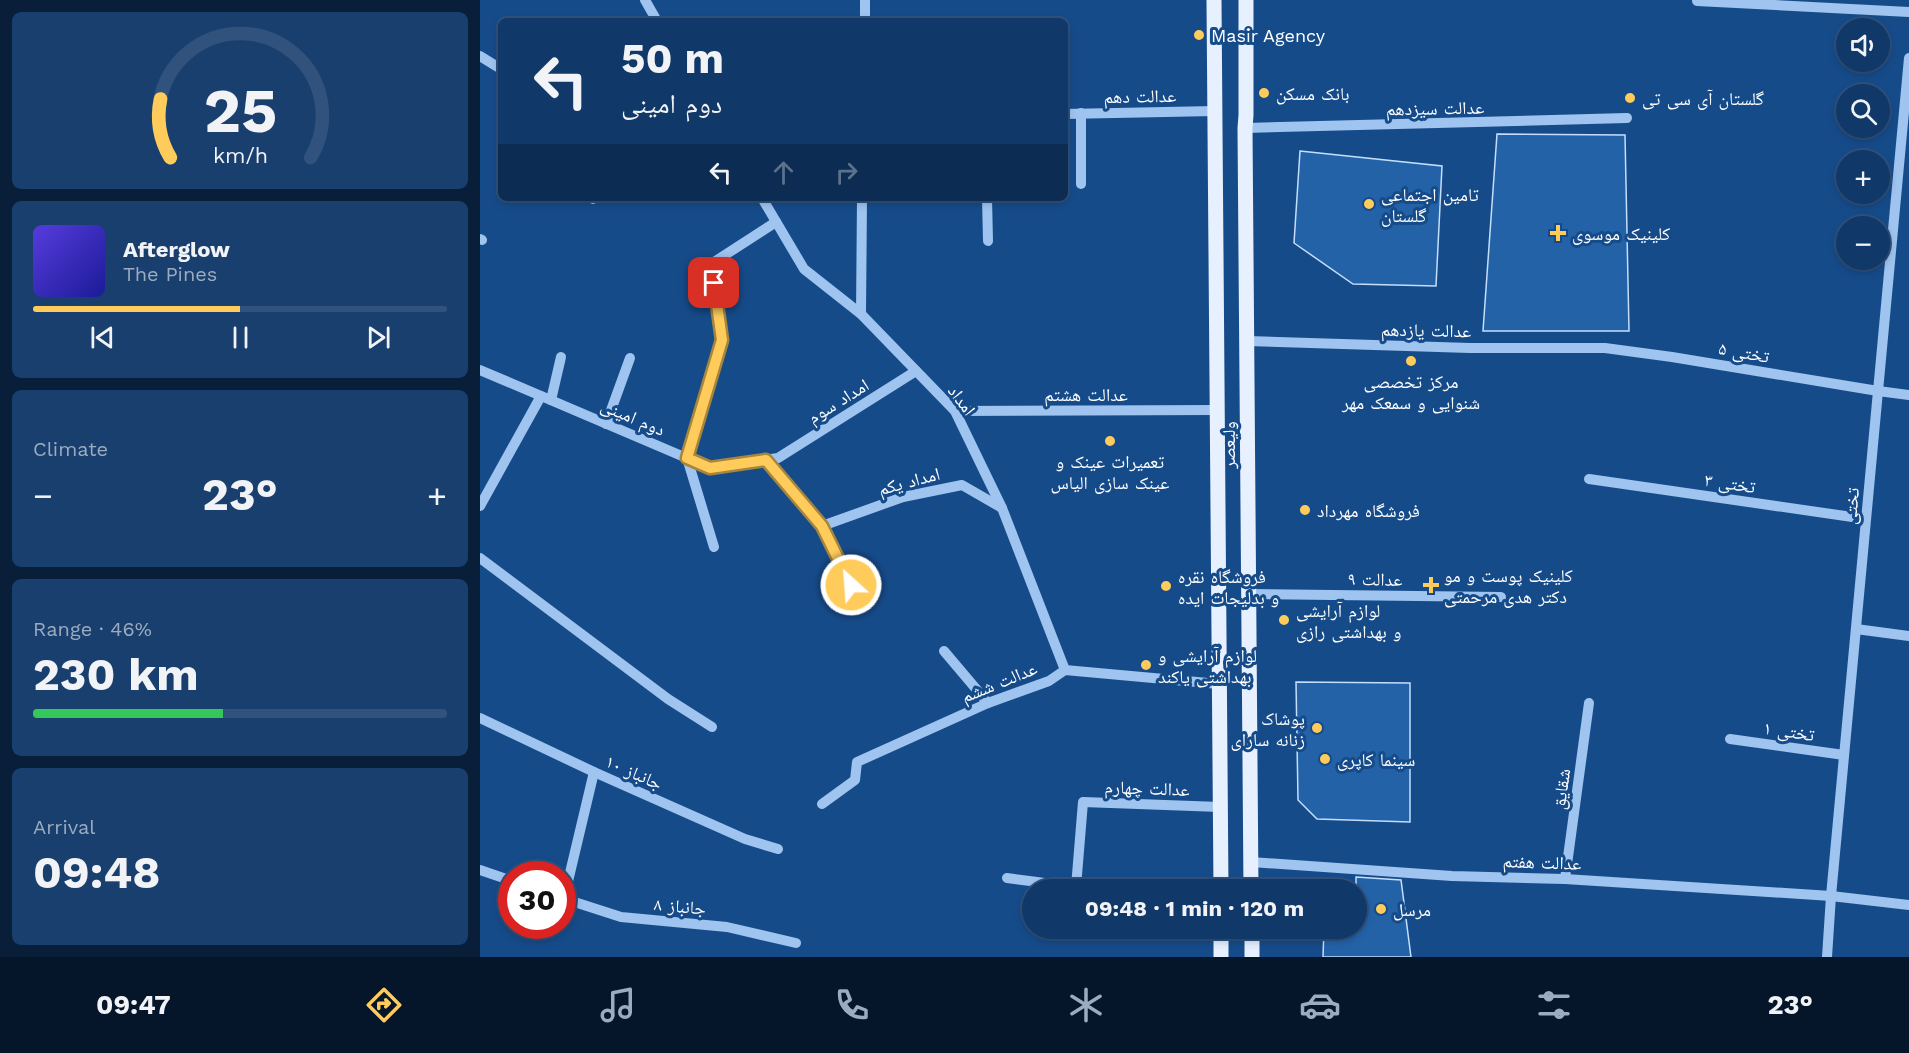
<!DOCTYPE html>
<html lang="en">
<head>
<meta charset="utf-8">
<style>
	:root { --surface:#103868; --page:#193f6e; --text:#f1f3f6; --muted:#9cacc0; --line:#30527c; --accent:#ffcc5c }
	body { margin:0; font-family:"Work Sans","Noto Naskh Arabic",sans-serif; background:var(--page); color:var(--text); height:100vh; display:flex; flex-direction:column; font-size:22px; white-space:nowrap }
	* { box-sizing:border-box; margin:0 }
	p { font-size:20px; color:var(--muted) }
	.icon { flex:none; width:33px; height:33px; fill:none; stroke:currentColor; stroke-width:2; stroke-linecap:round; stroke-linejoin:round }
	.map { position:relative; flex:1; overflow:hidden }
	.sheet { display:flex; flex-direction:column; gap:12px; padding:12px; background:#091f39; width:480px }
	.sheet>* { flex:none }
	.hud { position:absolute; left:18px; top:18px; width:570px; height:183px; border-radius:9px; box-shadow:0 3px 9px #0003,0 0 0 2px var(--line); background:#103868; color:var(--text); overflow:hidden }
	.tools { position:absolute; left:1356px; top:18px; display:grid; gap:12px }
	.tools a { display:grid; place-items:center; width:54px; height:54px; border-radius:50%; background:var(--surface); box-shadow:0 3px 9px #0003,0 0 0 2px var(--line); font-size:30px }
	.speed { position:absolute; left:18px; top:861px; display:flex; gap:12px; font-size:30px; font-weight:700; text-align:center }
	.speed>* { display:grid; place-content:center; width:78px; height:78px; border-radius:50%; background:var(--surface); box-shadow:0 3px 9px #0003,0 0 0 2px var(--line); line-height:1 }
	.speed .limit { border:9px solid #d22; background:#fff; color:#111 }
	.pin { position:absolute; display:grid; place-items:center; width:51px; height:51px; color:#fff; margin:-26px; border-radius:12px; box-shadow:0 3px 9px #0006 }
	.me { position:absolute; width:66px; margin:-33px; rotate:334deg; stroke-linejoin:round; filter:drop-shadow(0 0 4px #0008) }
	.turn { display:flex; align-items:center; gap:21px; height:126px; padding:0 24px; font-size:27px }
	.turn .icon { width:78px; height:78px; stroke-width:2.5 }
	.turn b { display:block; font-size:42px; line-height:51px }
	.lanes { display:flex; align-items:center; height:57px; padding:0 24px; background:#0003; justify-content:center; gap:30px; direction:ltr }
	.lanes .off { opacity:.35 }
	.big { font-size:45px; font-weight:700; line-height:1.1 }
	.sheet .widget { flex:1; display:flex; flex-direction:column; justify-content:center; gap:9px; min-width:0; padding:0 21px; border-radius:9px; background:var(--page) }
	.sheet .dial { align-items:center; gap:0 }
	.dial svg { height:156px; overflow:visible; fill:none; stroke:var(--line); stroke-width:7; stroke-linecap:round; text-anchor:middle }
	.dial text { fill:var(--text); stroke:none }
	.song { display:flex; align-items:center; gap:18px }
	.cover { width:72px; height:72px; border-radius:9px; background:linear-gradient(135deg,hsl(250 70% 55%),hsl(240 70% 35%)) }
	.played { height:6px; border-radius:3px; background:linear-gradient(90deg,var(--accent) 50%,var(--line) 50%) }
	.keys { display:flex; justify-content:space-around; direction:ltr }
	.heat { display:flex; justify-content:space-between; align-items:center; font-size:33px; direction:ltr }
	.charge { height:9px; border-radius:4px; background:linear-gradient(90deg,#34c759 46%,var(--line) 0) }
	.trip { position:absolute; left:542px; top:879px; width:345px; height:60px; border-radius:30px; background:var(--surface); box-shadow:0 3px 9px #0003,0 0 0 2px var(--line); font-weight:700; line-height:60px; text-align:center }
	.tab-bar { display:flex; height:96px; justify-content:space-around; align-items:center; background:#06162a; color:var(--muted) }
	.tab-bar .icon { width:42px; height:42px }
	.tab-bar .current { color:var(--accent) }
	.tab-bar b { font-size:27px; color:var(--text) }
	main { display:flex; flex:1; min-height:0 }
	.map>svg:first-child { display:block }
	.building { fill:#2462a8; stroke:#c4defb; stroke-width:1.5 }
	.lines { fill:none; stroke-linecap:round; stroke-linejoin:round }
	.minor { stroke:#9ec4ef; stroke-width:10 }
	.major { stroke:#e6f0ff; stroke-width:15 }
	.route-casing { stroke:#a6853c; stroke-width:15 }
	.route { stroke:#ffcc5c; stroke-width:10 }
	.poi-dot { fill:#ffcc5c; stroke:#164b8a; stroke-width:2 }
	.labels { text-anchor:middle; dominant-baseline:central; stroke-width:6; stroke-linejoin:round; paint-order:stroke }
	.poi-label { font-size:18px; fill:#fff; stroke:#164b8a; text-anchor:start }
	.street-label { font-size:18px; fill:#fff; stroke:#164b8a }
</style>
</head>
<body>
<main>
<section class="sheet">
<div class="widget dial"><svg viewBox="0 0 100 80">
<path d="M14 69A42 42 0 1 1 86 69"/>
<path d="M14 69A42 42 0 0 1 9 39" stroke="#ffcc5c"/>
<text x="50" y="56" font-size="32" font-weight="700">25</text>
<text x="50" y="72" font-size="11">km/h</text>
</svg></div>
<div class="widget">
<div class="song"><i class="cover"></i><div><b>Afterglow</b><p>The Pines</p></div></div>
<div class="played"></div>
<div class="keys"><svg class="icon" aria-label="previous" viewBox="0 0 24 24"><path d="M18 5L8 12l10 7zM5 5v14"/></svg><svg class="icon" aria-label="pause" viewBox="0 0 24 24"><path d="M8 5v14M16 5v14"/></svg><svg class="icon" aria-label="next" viewBox="0 0 24 24"><path d="M6 5l10 7-10 7zM19 5v14"/></svg></div>
</div>
<div class="widget"><p>Climate</p>
<div class="heat"><a>−</a><b class="big">23°</b><a>+</a></div>
</div>
<div class="widget"><p>Range · 46%</p><b class="big">230 km</b><div class="charge"></div></div>
<div class="widget"><p>Arrival</p><b class="big">09:48</b></div>
</section>
<div class="map">
<svg width="1429" height="957" viewBox="0 0 1429 957">
	<rect width="100%" height="100%" fill="#164b8a"/>
	<g class="building">
		<path d="M1017 134 1145 135 1149 331H1003Z"/>
		<path d="M820 151 962 166 956 286 873 284 814 243Z"/>
		<path d="M816 682 930 683V822L837 819 818 800Z"/>
		<path d="M876 877 921 880 931 957H843L844 928H876Z"/>
	</g>
	<g class="lines">
		<g class="minor">
			<path d="M165 0 177 21"/>
			<path d="M1217 1 1429 12"/>
			<path d="M385 21V0"/>
			<path d="M0 56 21 69"/>
			<path d="M585 114 735 111"/>
			<path d="M765 128 1147 118"/>
			<path d="M601 184V113"/>
			<path d="M112 198 113 199"/>
			<path d="M282 198 324 269 381 314 475 411 522 508 585 670"/>
			<path d="M507 198 508 241"/>
			<path d="M0 239 2 240"/>
			<path d="M381 314 382 198"/>
			<path d="M767 341 990 348H1125L1192 357 1398 391 1429 395"/>
			<path d="M0 370 230 468 298 458 436 371"/>
			<path d="M71 400 81 357"/>
			<path d="M475 411 737 410"/>
			<path d="M126 424 150 358"/>
			<path d="M286 460 342 526 371 585"/>
			<path d="M1109 479 1386 519"/>
			<path d="M0 506 61 396"/>
			<path d="M342 526 423 497 482 485 522 508"/>
			<path d="M234 547 207 458 242 340 231 264 296 222"/>
			<path d="M0 558 188 699 232 727"/>
			<path d="M769 594 1021 597"/>
			<path d="M1376 629 1429 636"/>
			<path d="M464 651 508 703"/>
			<path d="M0 718 114 772 265 839 298 849"/>
			<path d="M1250 739 1364 755"/>
			<path d="M342 804 375 780 377 762 508 703 569 681 585 670 739 684"/>
			<path d="M771 862 972 876 1085 879 1351 896 1429 905"/>
			<path d="M0 870 32 881"/>
			<path d="M527 878 596 887 603 802 740 807"/>
			<path d="M1085 879 1109 703"/>
			<path d="M82 898 141 917 247 927 316 943"/>
			<path d="M84 898 114 772"/>
			<path d="M1347 957 1351 896 1429 58"/>
		</g>
		<g class="major">
			<path d="M734 0 741 890"/>
			<path d="M766 0V115L765 128 771 890"/>
			<path d="M741 928V957"/>
			<path d="M772 928V957"/>
		</g>
	</g>
	<g class="lines">
		<defs>
			<path id="route" d="M234 283 242 340 207 458 230 468 286 460 342 526 371 585"/>
		</defs>
		<use href="#route" class="route-casing"/>
		<use href="#route" class="route"/>
	</g>
	<g class="poi-dot">
		<circle cx="719" cy="35" r="6"/>
		<circle cx="784" cy="93" r="6"/>
		<circle cx="1150" cy="98" r="6"/>
		<circle cx="889" cy="204" r="6"/>
		<path d="M1075 224h6v6h6v6h-6v6h-6v-6h-6v-6h6z"/>
		<circle cx="931" cy="361" r="6"/>
		<circle cx="630" cy="441" r="6"/>
		<circle cx="825" cy="510" r="6"/>
		<path d="M948 576h6v6h6v6h-6v6h-6v-6h-6v-6h6z"/>
		<circle cx="686" cy="586" r="6"/>
		<circle cx="804" cy="620" r="6"/>
		<circle cx="666" cy="665" r="6"/>
		<circle cx="837" cy="728" r="6"/>
		<circle cx="845" cy="759" r="6"/>
		<circle cx="901" cy="909" r="6"/>
	</g>
	<g class="labels">
		<g class="poi-label">
			<text x="731" y="35">Masir Agency</text>
			<text x="796" y="93">بانک مسکن</text>
			<text x="1162" y="98">گلستان آی سی تی</text>
			<text x="901" y="194">تامین اجتماعی<tspan x="901" dy="21">گلستان</tspan></text>
			<text x="1092" y="233">کلینیک موسوی</text>
			<text x="931" y="381" text-anchor="middle">مرکز تخصصی<tspan x="931" dy="21">شنوایی و سمعک مهر</tspan></text>
			<text x="630" y="461" text-anchor="middle">تعمیرات عینک و<tspan x="630" dy="21">عینک سازی الیاس</tspan></text>
			<text x="837" y="510">فروشگاه مهرداد</text>
			<text x="964" y="575">کلینیک پوست و مو<tspan x="964" dy="21">دکتر هدی مرحمتی</tspan></text>
			<text x="698" y="576">فروشگاه نقره<tspan x="698" dy="21">و بدلیجات ایده</tspan></text>
			<text x="816" y="610">لوازم آرایشی<tspan x="816" dy="21">و بهداشتی رازی</tspan></text>
			<text x="678" y="655">لوازم آرایشی و<tspan x="678" dy="21">بهداشتی یاکند</tspan></text>
			<text x="825" y="718" text-anchor="end">پوشاک<tspan x="825" dy="21">زنانه سارای</tspan></text>
			<text x="857" y="759">سینما کاپری</text>
			<text x="913" y="909">مرسل</text>
		</g>
		<g class="street-label">
			<text transform="translate(660 96) rotate(-1)">عدالت دهم</text>
			<text transform="translate(955 108) rotate(-1)">عدالت سیزدهم</text>
			<text transform="translate(946 330) rotate(1)">عدالت یازدهم</text>
			<text transform="translate(1264 352) rotate(10)">۵ تختی</text>
			<text x="606" y="394">عدالت هشتم</text>
			<text transform="translate(482 400) rotate(53)">امداد</text>
			<text transform="translate(358 401) rotate(-32)">امداد سوم</text>
			<text transform="translate(153 417) rotate(23)">دوم امینی</text>
			<text transform="translate(748 445) rotate(-90)">ولیعصر</text>
			<text transform="translate(429 481) rotate(-15)">امداد یکم</text>
			<text transform="translate(1250 483) rotate(8)">تختی ۳</text>
			<text transform="translate(1371 506) rotate(-85)">تختی</text>
			<text transform="translate(895 579) rotate(1)">عدالت ۹</text>
			<text transform="translate(519 682) rotate(-22)">عدالت ششم</text>
			<text transform="translate(1309 731) rotate(8)">۱ تختی</text>
			<text transform="translate(154 772) rotate(24)">۱۰ جانباز</text>
			<text transform="translate(667 788) rotate(2)">عدالت چهارم</text>
			<text transform="translate(1081 789) rotate(-82)">شقایق</text>
			<text transform="translate(1062 862) rotate(2)">عدالت هفتم</text>
			<text transform="translate(200 906) rotate(5)">جانباز ۸</text>
		</g>
	</g>
</svg>
<div class="tools">
<a><svg class="icon" aria-label="sound" viewBox="0 0 24 24"><path d="M4 9h4l5-4v14l-5-4H4zM17 9q2 3 0 6"/></svg></a>
<a><svg class="icon" aria-label="search" viewBox="0 0 24 24"><circle cx="10" cy="10" r="6"/><path d="M15 15l6 6"/></svg></a>
<a>+</a>
<a>−</a>
</div>
<div class="speed"><div class="limit">30</div></div>
<div class="pin" style="left:234px;top:283px;background:#d93025"><svg class="icon" aria-label="arrive" viewBox="0 0 24 24"><path d="M6 21V4h12l-3 4 3 4H6"/></svg></div>
<svg class="me" style="left:371px;top:585px" viewBox="-20 -20 40 40"><circle r="17" fill="#ffcc5c" stroke="#fff" stroke-width="3"/><path d="M0-11L8 9 0 5-8 9z" fill="#fff"/></svg>
<div class="trip">09:48 · 1 min · 120 m</div>
<div class="hud">
<div class="turn"><svg class="icon" aria-label="left" viewBox="0 0 24 24"><path d="M17 20v-9H6M10 6l-5 5 5 5"/></svg><div><b>50 m</b>دوم امینی</div></div>
<div class="lanes"><svg class="icon" aria-label="left" viewBox="0 0 24 24"><path d="M17 20v-9H6M10 6l-5 5 5 5"/></svg><svg class="icon off" aria-label="ahead" viewBox="0 0 24 24"><path d="M12 20V5M6 11l6-6 6 6"/></svg><svg class="icon off" aria-label="right" viewBox="0 0 24 24"><path d="M7 20v-9h11M14 6l5 5-5 5"/></svg></div>
</div>
</div>
</main>
<nav class="tab-bar">
<b>09:47</b>
<svg class="icon current" aria-label="directions" viewBox="0 0 24 24"><path d="M12 3l9 9-9 9-9-9zM9 14v-3h6M13 9l2 2-2 2"/></svg>
<svg class="icon" aria-label="music" viewBox="0 0 24 24"><path d="M9 18V5l10-2v13"/><circle cx="6" cy="18" r="3"/><circle cx="16" cy="16" r="3"/></svg>
<svg class="icon" aria-label="phone" viewBox="0 0 24 24"><path d="M5 4h4l2 5-3 2q2 4 5 5l2-3 5 2v4C11 20 4 13 5 4z"/></svg>
<svg class="icon" aria-label="climate" viewBox="0 0 24 24"><path d="M12 3v18M4 7l16 10M4 17L20 7"/></svg>
<svg class="icon" aria-label="car" viewBox="0 0 24 24"><path d="M5 17H2v-5l4-1 3-4h7l3 4 3 1v5h-3M9 17h6M6 11h13"/><circle cx="7" cy="17" r="2"/><circle cx="17" cy="17" r="2"/></svg>
<svg class="icon" aria-label="filters" viewBox="0 0 24 24"><path d="M4 7h16M4 17h16"/><circle cx="9" cy="7" r="2"/><circle cx="15" cy="17" r="2"/></svg>
<b>23°</b>
</nav>
</body>
</html>
